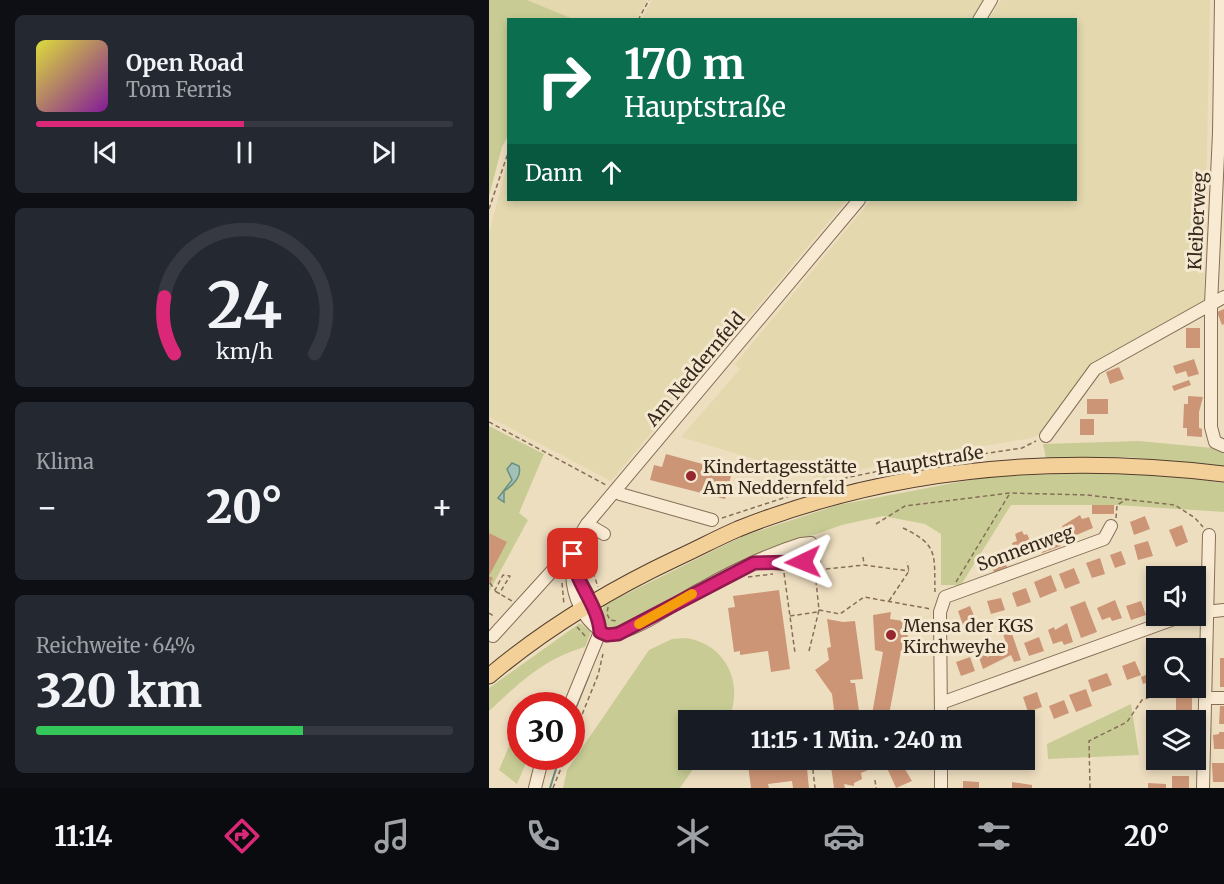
<!DOCTYPE html>
<html lang="de">
<head>
<meta charset="utf-8">
<style>
	:root { --surface:#171b24; --page:#242831; --text:#f1f3f6; --muted:#9ea1a6; --line:#363941; --accent:#db2777 }
	body { margin:0; font-family:Merriweather,serif; background:var(--page); color:var(--text); height:100vh; display:flex; flex-direction:column; font-size:22px; white-space:nowrap }
	* { box-sizing:border-box; margin:0 }
	p { font-size:20px; color:var(--muted) }
	.icon { flex:none; width:33px; height:33px; fill:none; stroke:currentColor; stroke-width:2; stroke-linecap:round; stroke-linejoin:round }
	.map { position:relative; flex:1; overflow:hidden }
	.details { display:flex; flex-direction:column; gap:15px; padding:15px; background:#0d0f14; width:489px }
	.details>* { flex:none }
	.guide { position:absolute; left:18px; top:18px; width:570px; height:183px; border-radius:0px; box-shadow:0 3px 9px #0003; background:#0b6e4f; color:#fff; overflow:hidden }
	.tools { position:absolute; left:657px; top:566px; display:grid; gap:12px }
	.tools a { display:grid; place-items:center; width:60px; height:60px; border-radius:0px; background:var(--surface); box-shadow:0 3px 9px #0003; font-size:30px }
	.speed { position:absolute; left:18px; top:692px; display:flex; gap:12px; font-size:30px; font-weight:700; text-align:center }
	.speed>* { display:grid; place-content:center; width:78px; height:78px; border-radius:50%; background:var(--surface); box-shadow:0 3px 9px #0003; line-height:1 }
	.speed .limit { border:9px solid #d22; background:#fff; color:#111 }
	.pin { position:absolute; display:grid; place-items:center; width:51px; height:51px; color:#fff; margin:-26px; border-radius:12px; box-shadow:0 3px 9px #0006 }
	.me { position:absolute; width:66px; margin:-33px; rotate:268deg; stroke-linejoin:round; filter:drop-shadow(0 0 4px #0008) }
	.turn { display:flex; align-items:center; gap:21px; height:126px; padding:0 18px; font-size:27px }
	.turn .icon { width:78px; height:78px; stroke-width:2.5 }
	.turn b { display:block; font-size:42px; line-height:51px }
	.then { display:flex; align-items:center; height:57px; padding:0 18px; background:#0003; gap:12px; font-size:22px }
	.big { font-size:45px; font-weight:800; line-height:1.1 }
	.details .card { flex:1; display:flex; flex-direction:column; justify-content:center; gap:9px; min-width:0; padding:0 21px; border-radius:9px; background:var(--page) }
	.details .dial { align-items:center; gap:0 }
	.dial svg { height:156px; overflow:visible; fill:none; stroke:var(--line); stroke-width:7; stroke-linecap:round; text-anchor:middle }
	.dial text { fill:var(--text); stroke:none }
	.song { display:flex; align-items:center; gap:18px }
	.cover { width:72px; height:72px; border-radius:9px; background:linear-gradient(135deg,hsl(60 70% 55%),hsl(290 70% 35%)) }
	.played { height:6px; border-radius:3px; background:linear-gradient(90deg,var(--accent) 50%,var(--line) 50%) }
	.keys { display:flex; justify-content:space-around; direction:ltr }
	.heat { display:flex; justify-content:space-between; align-items:center; font-size:33px; direction:ltr }
	.charge { height:9px; border-radius:4px; background:linear-gradient(90deg,#34c759 64%,var(--line) 0) }
	.trip { position:absolute; left:189px; top:710px; width:357px; height:60px; border-radius:0px; background:var(--surface); box-shadow:0 3px 9px #0003; font-weight:800; line-height:60px; text-align:center }
	.menu { display:flex; height:96px; justify-content:space-around; align-items:center; background:#090b0e; color:var(--muted) }
	.menu .icon { width:42px; height:42px }
	.menu .on { color:var(--accent) }
	.menu b { font-size:27px; color:var(--text) }
	main { display:flex; flex:1; min-height:0 }
	.map>svg:first-child { display:block }
	.farmland { fill:#e3d8ae }
	.green { fill:#c8cc94 }
	.water { fill:#a3c0b6; stroke:#6a8e83; stroke-width:1.5 }
	.lines { fill:none; stroke-linecap:round; stroke-linejoin:round }
	.stream { stroke:#6a8e83; stroke-width:2 }
	.building { fill:#cc9576 }
	.minor-casing { stroke:#876e58; stroke-width:14 }
	.major-casing { stroke:#543d2d; stroke-width:17 }
	.path { stroke:#876e58; stroke-width:1.5; stroke-dasharray:4.5 3; stroke-linecap:butt }
	.minor { stroke:#f9ebd3; stroke-width:12 }
	.major { stroke:#f2d097; stroke-width:15 }
	.route-casing { stroke:#8e194d; stroke-width:15 }
	.route { stroke:#db2777; stroke-width:10 }
	.slow { stroke:#f59e0b; stroke-width:10 }
	.poi-dot { fill:#96282f; stroke:#f5e8d0; stroke-width:2 }
	.labels { text-anchor:middle; dominant-baseline:central; stroke-width:6; stroke-linejoin:round; paint-order:stroke }
	.street-label { font-size:18px; fill:#36281d; stroke:#f5e8d0 }
	.poi-label { font-size:18px; fill:#36281d; stroke:#f5e8d0; text-anchor:start }
</style>
</head>
<body>
<main>
<section class="details">
<div class="card">
<div class="song"><i class="cover"></i><div><b>Open Road</b><p>Tom Ferris</p></div></div>
<div class="played"></div>
<div class="keys"><svg class="icon" aria-label="previous" viewBox="0 0 24 24"><path d="M18 5L8 12l10 7zM5 5v14"/></svg><svg class="icon" aria-label="pause" viewBox="0 0 24 24"><path d="M8 5v14M16 5v14"/></svg><svg class="icon" aria-label="next" viewBox="0 0 24 24"><path d="M6 5l10 7-10 7zM19 5v14"/></svg></div>
</div>
<div class="card dial"><svg viewBox="0 0 100 80">
<path d="M14 69A42 42 0 1 1 86 69"/>
<path d="M14 69A42 42 0 0 1 9 40" stroke="#db2777"/>
<text x="50" y="56" font-size="32" font-weight="700">24</text>
<text x="50" y="72" font-size="11">km/h</text>
</svg></div>
<div class="card"><p>Klima</p>
<div class="heat"><a>−</a><b class="big">20°</b><a>+</a></div>
</div>
<div class="card"><p>Reichweite · 64%</p><b class="big">320 km</b><div class="charge"></div></div>
</section>
<div class="map">
<svg width="735" height="788" viewBox="0 0 735 788">
	<rect width="100%" height="100%" fill="#eedec0"/>
	<g class="farmland">
		<path d="M38 0H158L147 20 84 19Z"/>
		<path d="M163 0H494L483 19H152Z"/>
		<path d="M512 0H721L715 303 604 362 552 434 543 438 421 458 331 479 192 437 251 369 246 364 382 200H586V20L500 19Z"/>
		<path d="M19 160 20 200H358L122 481 0 417V234Z"/>
	</g>
	<g class="green">
		<path d="M0 0H38L84 19 20 20 19 136 13 147 0 196Z"/>
		<path d="M0 426 55 454 30 513 39 520 0 592Z"/>
		<path d="M650 441 735 449V468L640 457 557 458 554 444Z"/>
		<path d="M610 472 682 475 735 483V512L627 505H522L472 585H452V534L436 524 394 516 353 525 264 556 126 630 118 626 112 617 115 605 254 536 349 505 496 477Z"/>
		<path d="M91 623 102 632 96 647C56 658 30 683 0 711V688Z"/>
		<path d="M197 638C237 644 256 684 239 720H200V759H211L191 788H74L78 770 160 650 183 639Z"/>
		<path d="M642 704 650 755 559 759 558 744Z"/>
		<path d="M24 737H31L32 756H40L28 784 10 770Z"/>
	</g>
	<path class="water" d="M23 463 30 466C33 477 23 486 15 491V502L9 498 23 480 18 469Z"/>
	<g class="lines">
		<g class="stream">
			<path d="M82 720 100 675"/>
			<path d="M61 788 71 756"/>
		</g>
	</g>
	<g class="building">
		<path d="M735 309V324L733 325 728 312Z"/>
		<rect x="697" y="328" width="14" height="20"/>
		<path d="M705 359 710 374 699 377 697 371 687 374 684 366Z"/>
		<path d="M630 367 635 379 621 384 617 372Z"/>
		<path d="M700 380 702 385 685 391 683 386Z"/>
		<path d="M699 396 714 397 710 412V428L713 429V437L698 436V428H694L695 404H699Z"/>
		<rect x="598" y="399" width="21" height="15"/>
		<rect x="591" y="419" width="14" height="16"/>
		<path d="M177 454 243 472 236 499 161 480 165 465 173 467Z"/>
		<rect x="603" y="505" width="22" height="9"/>
		<path d="M591 515 593 519 600 517 604 528 578 539 573 526Z"/>
		<path d="M656 516 661 529 645 535 641 522Z"/>
		<path d="M693 525 699 542 687 547 680 530Z"/>
		<path d="M533 531 535 535 538 534 545 550 527 556 523 543 528 541 526 534Z"/>
		<path d="M567 532 572 546 553 553 548 540Z"/>
		<path d="M0 533 18 542 0 576 4 578 0 585Z"/>
		<path d="M659 541 664 556 649 560 645 545Z"/>
		<path d="M632 551 637 564 626 568 621 555Z"/>
		<path d="M514 555 518 567 505 572 500 561Z"/>
		<path d="M611 558 616 574 603 578 597 563Z"/>
		<path d="M585 568 591 583 576 589 570 574Z"/>
		<path d="M700 568 703 576H688L687 572Z"/>
		<path d="M562 575 568 591 551 598 545 582Z"/>
		<path d="M537 588 542 602 528 607 523 593Z"/>
		<path d="M290 590 301 669 282 672 279 651 251 655V651L245 652 239 608 246 607 244 596Z"/>
		<path d="M512 598 516 610 502 614 498 601Z"/>
		<path d="M626 600 633 618 623 621 621 617 613 620 608 608Z"/>
		<path d="M596 601 608 632 592 638 581 607Z"/>
		<path d="M652 601 657 615 642 620 637 606Z"/>
		<path d="M481 606 488 623 475 628 469 611Z"/>
		<path d="M402 612 401 619 421 622 416 652 412 651 399 720H382L394 652 386 650 384 615Z"/>
		<path d="M338 619 354 622 366 621 374 679 361 680 362 683H366L371 718 366 720H328L337 711 345 710 343 694 326 670 340 660 338 648 342 647Z"/>
		<path d="M578 623 584 642 575 645 573 641 564 644 559 630 565 627 566 630Z"/>
		<path d="M522 631 532 660 525 662 522 655 494 669 485 643 492 641 498 657 519 649 514 634Z"/>
		<path d="M550 637 555 651 540 656 535 643Z"/>
		<path d="M700 639 703 648H689L687 643Z"/>
		<path d="M666 648 668 669H666L658 651Z"/>
		<path d="M481 657 486 671 472 676 467 662Z"/>
		<rect x="731" y="658" width="4" height="29"/>
		<path d="M646 661 652 675 638 680 633 666Z"/>
		<path d="M666 671 668 679 654 684 652 677Z"/>
		<path d="M618 673 623 685 603 692 599 680Z"/>
		<path d="M597 689 603 706 587 712 580 695Z"/>
		<path d="M548 692 553 707 539 712 534 697Z"/>
		<rect x="687" y="697" width="16" height="14"/>
		<path d="M575 700 580 713 565 719 560 706Z"/>
		<path d="M731 706H735V724H730Z"/>
		<path d="M526 711 528 718 532 716 534 720H521L518 714Z"/>
		<path d="M730 732H735V749H725L724 735 730 734Z"/>
		<path d="M317 759 320 788H304L303 781 279 784 280 788H262L259 765Z"/>
		<path d="M341 759H371L379 770 372 773 373 779 365 783V786L355 784 356 788H345Z"/>
		<path d="M394 759H410L423 781 407 788Z"/>
		<path d="M723 763H735V782H724Z"/>
		<rect x="683" y="776" width="17" height="12"/>
		<path d="M474 781 490 782V788H474Z"/>
		<path d="M523 782 543 785V788H523Z"/>
		<path d="M659 783 677 784V788H659Z"/>
	</g>
	<g class="lines">
		<defs>
			<g id="minor">
				<path d="M732 0 730 133 722 304V427L726 442 735 446"/>
				<path d="M490 20 502 0"/>
				<path d="M557 436 606 369 735 297"/>
				<path d="M131 494 223 520"/>
				<path d="M98 524 115 534"/>
				<path d="M272 562 294 564 323 561"/>
				<path d="M326 570 322 543 312 544C280 554 242 572 212 589 183 604 150 632 118 635 78 612 74 559 98 524L370 200"/>
				<path d="M706 613 735 610"/>
				<path d="M4 636 63 571 84 567"/>
				<path d="M717 698H735"/>
				<path d="M452 703 696 615"/>
				<path d="M81 705 111 632 103 602 84 568"/>
				<path d="M452 720 451 612 456 597 615 539 622 526"/>
				<path d="M452 759V788"/>
				<path d="M46 788 54 756"/>
				<path d="M714 788 720 535"/>
			</g>
			<path id="major" d="M0 676C57 628 120 590 188 558 208 549 228 538 249 529 404 467 571 454 735 474"/>
		</defs>
		<use href="#minor" class="minor-casing"/>
		<use href="#major" class="major-casing"/>
		<g class="path">
			<path d="M149 20 160 0"/>
			<path d="M0 209 20 150"/>
			<path d="M0 422 117 485"/>
			<path d="M233 518 356 478 420 465 533 448 547 441"/>
			<path d="M627 518 628 505 638 499"/>
			<path d="M387 524 416 506 521 493 598 495 686 505 706 518 714 527"/>
			<path d="M414 528C450 545 445 555 446 592"/>
			<path d="M97 551 109 587"/>
			<path d="M374 557 375 564"/>
			<path d="M63 559 79 539"/>
			<path d="M337 569 375 565 420 571"/>
			<path d="M295 573 306 653"/>
			<path d="M259 577 284 574"/>
			<path d="M467 582 521 493"/>
			<path d="M1 583 6 590 14 575 21 576 10 594"/>
			<path d="M73 583 75 605"/>
			<path d="M6 591 23 601"/>
			<path d="M400 601 420 571 418 562"/>
			<path d="M119 607 118 614 121 620 129 621"/>
			<path d="M0 613 6 617"/>
			<path d="M301 616 328 612 330 610 351 614 375 597 442 609"/>
			<path d="M88 627 97 637"/>
			<path d="M320 651 330 610 327 581"/>
			<path d="M82 742 109 675 114 654"/>
			<path d="M323 762 326 788"/>
			<path d="M386 780 387 788"/>
			<path d="M64 788 77 756"/>
			<path d="M601 788 600 741 638 722 653 700 689 687"/>
		</g>
		<use href="#minor" class="minor"/>
		<use href="#major" class="major"/>
	</g>
	<g class="lines">
		<defs>
			<path id="route" d="M84 554C84 582 109 603 111 632L118 635 129 634 265 563 314 562"/>
		</defs>
		<use href="#route" class="route-casing"/>
		<use href="#route" class="route"/>
		<path class="slow" d="M150 624 203 594"/>
	</g>
	<g class="poi-dot">
		<circle cx="202" cy="476" r="6"/>
		<circle cx="402" cy="635" r="6"/>
	</g>
	<g class="labels">
		<g class="street-label">
			<text transform="translate(708 221) rotate(-87)">Kleiberweg</text>
			<text transform="translate(206 369) rotate(-50)">Am Neddernfeld</text>
			<text transform="translate(441 460) rotate(-9)">Hauptstraße</text>
			<text transform="translate(536 548) rotate(-20)">Sonnenweg</text>
		</g>
		<g class="poi-label">
			<text x="214" y="466">Kindertagesstätte<tspan x="214" dy="21">Am Neddernfeld</tspan></text>
			<text x="414" y="625">Mensa der KGS<tspan x="414" dy="21">Kirchweyhe</tspan></text>
		</g>
	</g>
</svg>
<div class="tools">
<a><svg class="icon" aria-label="sound" viewBox="0 0 24 24"><path d="M4 9h4l5-4v14l-5-4H4zM17 9q2 3 0 6"/></svg></a>
<a><svg class="icon" aria-label="search" viewBox="0 0 24 24"><circle cx="10" cy="10" r="6"/><path d="M15 15l6 6"/></svg></a>
<a><svg class="icon" aria-label="layers" viewBox="0 0 24 24"><path d="M12 4l9 5-9 5-9-5zM3 14l9 5 9-5"/></svg></a>
</div>
<div class="speed"><div class="limit">30</div></div>
<div class="pin" style="left:84px;top:554px;background:#d93025"><svg class="icon" aria-label="arrive" viewBox="0 0 24 24"><path d="M6 21V4h12l-3 4 3 4H6"/></svg></div>
<svg class="me" style="left:314px;top:562px" viewBox="-20 -20 40 40"><path d="M0-17L14 15 0 8-14 15z" fill="#db2777" stroke="#fff" stroke-width="4"/></svg>
<div class="trip">11:15 · 1 Min. · 240 m</div>
<div class="guide">
<div class="turn"><svg class="icon" aria-label="right" viewBox="0 0 24 24"><path d="M7 20v-9h11M14 6l5 5-5 5"/></svg><div><b>170 m</b>Hauptstraße</div></div>
<div class="then">Dann<svg class="icon" aria-label="ahead" viewBox="0 0 24 24"><path d="M12 20V5M6 11l6-6 6 6"/></svg></div>
</div>
</div>
</main>
<nav class="menu">
<b>11:14</b>
<svg class="icon on" aria-label="directions" viewBox="0 0 24 24"><path d="M12 3l9 9-9 9-9-9zM9 14v-3h6M13 9l2 2-2 2"/></svg>
<svg class="icon" aria-label="music" viewBox="0 0 24 24"><path d="M9 18V5l10-2v13"/><circle cx="6" cy="18" r="3"/><circle cx="16" cy="16" r="3"/></svg>
<svg class="icon" aria-label="phone" viewBox="0 0 24 24"><path d="M5 4h4l2 5-3 2q2 4 5 5l2-3 5 2v4C11 20 4 13 5 4z"/></svg>
<svg class="icon" aria-label="climate" viewBox="0 0 24 24"><path d="M12 3v18M4 7l16 10M4 17L20 7"/></svg>
<svg class="icon" aria-label="car" viewBox="0 0 24 24"><path d="M5 17H2v-5l4-1 3-4h7l3 4 3 1v5h-3M9 17h6M6 11h13"/><circle cx="7" cy="17" r="2"/><circle cx="17" cy="17" r="2"/></svg>
<svg class="icon" aria-label="filters" viewBox="0 0 24 24"><path d="M4 7h16M4 17h16"/><circle cx="9" cy="7" r="2"/><circle cx="15" cy="17" r="2"/></svg>
<b>20°</b>
</nav>
</body>
</html>
